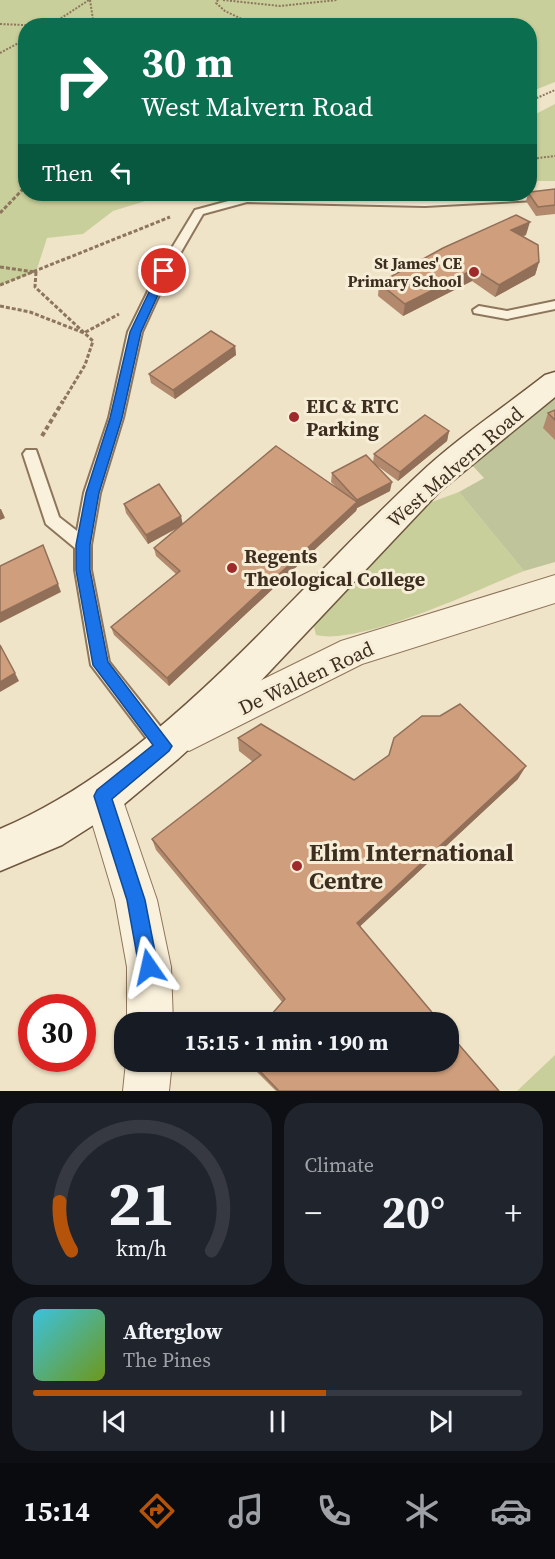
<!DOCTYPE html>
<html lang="en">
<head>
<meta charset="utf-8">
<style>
	:root { --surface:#171b24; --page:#20242c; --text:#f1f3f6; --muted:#9ea1a6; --line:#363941; --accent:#b45309 }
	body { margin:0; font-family:"Source Serif 4",serif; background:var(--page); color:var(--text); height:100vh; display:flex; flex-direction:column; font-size:22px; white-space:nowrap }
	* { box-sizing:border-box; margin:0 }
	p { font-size:20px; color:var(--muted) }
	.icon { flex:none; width:33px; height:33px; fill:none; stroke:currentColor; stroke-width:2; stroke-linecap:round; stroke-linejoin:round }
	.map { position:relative; height:1091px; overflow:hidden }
	.panel { display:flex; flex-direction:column; gap:12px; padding:12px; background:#0d0f14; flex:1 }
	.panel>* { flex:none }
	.banner { position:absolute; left:18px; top:18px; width:519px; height:183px; border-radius:24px; box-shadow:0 2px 4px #0004; background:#0b6e4f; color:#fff; overflow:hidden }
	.speed { position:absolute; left:18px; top:994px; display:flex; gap:12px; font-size:30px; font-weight:700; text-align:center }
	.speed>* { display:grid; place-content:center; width:78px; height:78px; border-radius:50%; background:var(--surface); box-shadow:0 2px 4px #0004; line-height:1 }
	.speed .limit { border:9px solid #d22; background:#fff; color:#111 }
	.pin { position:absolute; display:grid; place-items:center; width:51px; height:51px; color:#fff; margin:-26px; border:3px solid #fff; border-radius:50%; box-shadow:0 2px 6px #0007 }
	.me { position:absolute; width:66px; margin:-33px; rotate:349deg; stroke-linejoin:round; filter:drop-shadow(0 0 4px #0008) }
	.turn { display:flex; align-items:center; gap:21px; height:126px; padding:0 24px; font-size:27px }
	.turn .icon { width:78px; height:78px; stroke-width:2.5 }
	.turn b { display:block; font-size:42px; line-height:51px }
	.then { display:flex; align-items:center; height:57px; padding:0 24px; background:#0003; gap:12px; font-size:22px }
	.big { font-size:45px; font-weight:700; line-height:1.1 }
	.panel .widget { flex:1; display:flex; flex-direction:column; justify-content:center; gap:9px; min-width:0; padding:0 21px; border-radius:24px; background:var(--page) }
	.panel .dial { align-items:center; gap:0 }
	.dial svg { height:156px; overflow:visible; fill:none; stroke:var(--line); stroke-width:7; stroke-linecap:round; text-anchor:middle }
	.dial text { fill:var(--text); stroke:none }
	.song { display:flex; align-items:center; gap:18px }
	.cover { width:72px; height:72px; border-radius:9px; background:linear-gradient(135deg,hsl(190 70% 55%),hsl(80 70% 35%)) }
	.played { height:6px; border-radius:3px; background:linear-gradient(90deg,var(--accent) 60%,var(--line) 60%) }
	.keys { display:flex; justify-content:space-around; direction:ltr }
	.heat { display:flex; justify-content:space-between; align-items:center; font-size:33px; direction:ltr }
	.panel .tiles { flex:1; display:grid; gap:12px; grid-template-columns:1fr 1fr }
	.widget:last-child { grid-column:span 2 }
	.trip { position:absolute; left:114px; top:1012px; width:345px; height:60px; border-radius:24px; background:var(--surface); box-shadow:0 2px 4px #0004; font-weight:700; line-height:60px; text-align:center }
	.tabs { display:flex; height:96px; justify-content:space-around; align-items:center; background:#090b0e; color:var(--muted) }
	.tabs .icon { width:42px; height:42px }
	.tabs .active { color:var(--accent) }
	.tabs b { font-size:27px; color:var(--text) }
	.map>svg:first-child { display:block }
	.green { fill:#c9cf9b }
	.cemetery { fill:#bfc49a }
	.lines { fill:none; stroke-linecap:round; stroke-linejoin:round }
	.service-casing { stroke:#8d765c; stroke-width:4 }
	.minor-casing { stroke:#8d765c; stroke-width:2 }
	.secondary-casing { stroke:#6f573f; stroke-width:3 }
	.path-far2 { stroke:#8d765c; stroke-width:2; stroke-dasharray:2 1.5; stroke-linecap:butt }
	.path-far1 { stroke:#8d765c; stroke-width:3; stroke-dasharray:4 2; stroke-linecap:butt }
	.path { stroke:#8d765c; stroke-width:4; stroke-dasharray:4.5 3; stroke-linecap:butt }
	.service { fill:#faf1dc; fill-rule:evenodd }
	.minor { fill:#faf1dc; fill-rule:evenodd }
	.secondary { fill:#faf1dc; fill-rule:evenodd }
	.wall { fill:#b2896c }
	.shaded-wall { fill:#916f58 }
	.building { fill:#cf9f7d; stroke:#916f58; stroke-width:1.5 }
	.route { fill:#1a73e8; stroke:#114b97; stroke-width:1.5 }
	.poi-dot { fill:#9e2a2b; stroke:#f7eed8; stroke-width:2 }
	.labels { text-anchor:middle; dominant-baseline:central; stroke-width:6; stroke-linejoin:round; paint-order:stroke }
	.far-poi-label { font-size:16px; font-weight:bold; fill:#3d2e20; stroke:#f7eed8; text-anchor:end }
	.poi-label { font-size:20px; font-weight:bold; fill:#3d2e20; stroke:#f7eed8; text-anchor:start }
	.street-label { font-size:20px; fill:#3d2e20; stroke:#f7eed8 }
	.near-poi-label { font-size:24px; font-weight:bold; fill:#3d2e20; stroke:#f7eed8; text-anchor:start }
</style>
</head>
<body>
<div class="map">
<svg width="555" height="1091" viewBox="0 0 555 1091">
	<rect width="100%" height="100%" fill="#f0e4c8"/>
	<g class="green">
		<path d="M0 0H555V82L530 92V26H26V194H168L113 211 83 234 47 238 36 272 0 285Z"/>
		<path d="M555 104V181H530V117Z"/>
		<path d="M459 492 524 571C479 589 361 646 316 635L314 627 322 615 429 503Z"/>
		<path d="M555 1055V1091H517Z"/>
	</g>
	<path class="cemetery" d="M555 398V562L524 571 459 492 484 478 471 464Z"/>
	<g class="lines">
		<defs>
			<g id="service">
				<path d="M555 193V199L425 206 247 202 203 214 170 271 142 332 123 418 100 493 91 545V570L109 662 171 740 174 746 171 752 164 755 157 752 91 665 75 570V548L46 524 23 454 26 450H36L59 517 77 531 84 493 109 418 128 332 158 271 195 210 247 196 425 200Z"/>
				<path d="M555 301V309L507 319 474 313 473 310 479 306 507 311Z"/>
			</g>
			<g id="minor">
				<path d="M555 575V603L362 664 189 751 176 746 171 734 176 722 341 641Z"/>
				<path d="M103 777 117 783 157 900 171 967 173 1023H127V967L115 900 84 796 89 783Z"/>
				<path d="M126 1062H172L169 1091H123Z"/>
			</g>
			<path id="secondary" d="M555 372V397L440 491 239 704 178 759 117 810 62 845 0 871V829C163 760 289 595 417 476 456 439 503 408 545 375Z"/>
		</defs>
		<use href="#service" class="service-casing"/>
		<use href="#minor" class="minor-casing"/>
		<use href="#secondary" class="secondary-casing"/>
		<g class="path-far2">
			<path d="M90 0 94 26"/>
			<path d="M218 0 216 3 225 11 244 20 297 26"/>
			<path d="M223 0 280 6 337 0"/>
			<path d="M0 24 47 26"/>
			<path d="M49 26 89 0"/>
			<path d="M0 53 26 39"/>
			<path d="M530 101 555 90"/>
			<path d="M530 159 555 156"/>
		</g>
		<g class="path-far1">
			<path d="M0 213 26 186"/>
			<path d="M0 267 35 272"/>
			<path d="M36 272 35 287 93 341 85 365 62 403"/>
			<path d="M0 285 170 217"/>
			<path d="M0 306 30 312 84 333 119 314"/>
		</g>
		<path class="path" d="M42 436 63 401"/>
		<use href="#service" class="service"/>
		<use href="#minor" class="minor"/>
		<use href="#secondary" class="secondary"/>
	</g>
	<g class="wall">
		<path d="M555 189V214L536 216 526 201 528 194Z"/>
		<path d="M526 235 523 237 539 262 535 275 495 297 472 281 403 316 378 296 379 283Z"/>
		<path d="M235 346 236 355 175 399 151 383 149 374Z"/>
		<path d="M555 410V440L543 428 548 413Z"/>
		<path d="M449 431 447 441 398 481 376 465 390 491 357 508 356 511 169 686 114 635 111 627 176 574 156 556 154 548 179 527 148 544 126 513 124 504 183 524 336 487 331 482 332 473 373 463 374 454Z"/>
		<path d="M238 738 354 780 518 779 360 926 282 1002 156 850 152 839 253 762 239 751Z"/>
		<path d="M247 1062H448L499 1091H276Z"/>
	</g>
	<g class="shaded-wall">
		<path d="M530 222 526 235 508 242 511 230Z"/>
		<path d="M539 262 535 275 495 297 499 285Z"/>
		<path d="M474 269 472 281 403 316 405 304Z"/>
		<path d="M235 346 236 355 175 399 173 390Z"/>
		<path d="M449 431 447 441 398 481 400 472Z"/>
		<path d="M392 482 390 491 357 508 356 511 169 686 167 678 356 503 357 500Z"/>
		<path d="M0 509H1L5 518 0 520Z"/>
		<path d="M181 516 183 525 148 544 146 535Z"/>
		<path d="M58 584 61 592 0 623V613Z"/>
		<path d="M15 673 19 681 0 692V682Z"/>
		<path d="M526 766 518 779 354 932 357 923Z"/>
	</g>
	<g class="building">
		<path d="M555 189V205L538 207 529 194 530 192Z"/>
		<path d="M516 215 530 222 511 230 538 245 539 262 499 285 474 269 405 304 379 283 443 248Z"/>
		<path d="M211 331 235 346 173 390 149 374Z"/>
		<path d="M555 410V420L548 413Z"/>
		<path d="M425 415 449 431 400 472 374 454Z"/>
		<path d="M276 446 357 502 167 678 111 627 180 571 154 548Z"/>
		<path d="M366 455 392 482 357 500 332 473Z"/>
		<path d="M159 484 181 516 146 535 124 504Z"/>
		<path d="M43 545 58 584 0 613V566Z"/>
		<path d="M0 645 15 673 0 682Z"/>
		<path d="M460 704 526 766 357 923 441 1023H264L285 999 152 839 261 755 238 738 261 724 354 780 389 755 394 738 422 716H440Z"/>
		<path d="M448 1032 499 1091H279L251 1062H448Z"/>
	</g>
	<path class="route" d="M160 269 169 271 141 332 122 418 99 493 90 545V570L108 662 172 746 169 751 112 799 145 900 158 967 155 973 149 976 142 973 139 967 127 900 94 796 97 790 153 745 93 665 76 570V545L86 493 110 418 130 332Z"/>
	<g class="poi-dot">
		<circle cx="474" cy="272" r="6"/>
		<circle cx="294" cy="417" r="6"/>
		<circle cx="232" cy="568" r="6"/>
		<circle cx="297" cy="866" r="6"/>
	</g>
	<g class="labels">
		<g class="far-poi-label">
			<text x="462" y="263">St James' CE<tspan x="462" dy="18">Primary School</tspan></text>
		</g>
		<g class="poi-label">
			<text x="306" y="406">EIC &amp; RTC<tspan x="306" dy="23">Parking</tspan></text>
			<text x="244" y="556">Regents<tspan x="244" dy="23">Theological College</tspan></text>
		</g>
		<g class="street-label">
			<text transform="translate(455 467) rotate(-41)">West Malvern Road</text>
			<text transform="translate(306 678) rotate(-25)">De Walden Road</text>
		</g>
		<g class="near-poi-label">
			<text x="309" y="852">Elim International<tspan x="309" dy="28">Centre</tspan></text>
		</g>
	</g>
</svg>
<div class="speed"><div class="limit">30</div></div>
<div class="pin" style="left:164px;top:271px;background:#d93025"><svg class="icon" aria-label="arrive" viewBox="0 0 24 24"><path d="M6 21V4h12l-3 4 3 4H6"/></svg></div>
<svg class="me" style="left:149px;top:967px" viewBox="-20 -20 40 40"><path d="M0-17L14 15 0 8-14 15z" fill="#1a73e8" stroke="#fff" stroke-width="4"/></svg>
<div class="trip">15:15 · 1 min · 190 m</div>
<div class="banner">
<div class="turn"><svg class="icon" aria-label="right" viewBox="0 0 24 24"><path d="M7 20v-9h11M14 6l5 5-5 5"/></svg><div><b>30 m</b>West Malvern Road</div></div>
<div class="then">Then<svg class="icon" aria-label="left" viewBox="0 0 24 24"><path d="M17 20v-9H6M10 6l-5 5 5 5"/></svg></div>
</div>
</div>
<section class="panel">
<div class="tiles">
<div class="widget dial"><svg viewBox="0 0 100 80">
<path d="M14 69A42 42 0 1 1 86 69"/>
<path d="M14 69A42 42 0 0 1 8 44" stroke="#b45309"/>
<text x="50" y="56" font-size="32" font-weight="700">21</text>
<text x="50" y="72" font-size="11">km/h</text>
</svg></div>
<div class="widget"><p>Climate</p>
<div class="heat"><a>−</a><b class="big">20°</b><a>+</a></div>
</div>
<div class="widget">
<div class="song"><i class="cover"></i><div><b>Afterglow</b><p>The Pines</p></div></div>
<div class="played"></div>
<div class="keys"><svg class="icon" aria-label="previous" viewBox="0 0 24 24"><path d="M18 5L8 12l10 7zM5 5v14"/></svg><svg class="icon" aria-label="pause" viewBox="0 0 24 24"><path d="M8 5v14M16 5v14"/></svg><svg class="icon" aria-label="next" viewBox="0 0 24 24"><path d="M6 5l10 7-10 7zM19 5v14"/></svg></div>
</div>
</div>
</section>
<nav class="tabs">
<b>15:14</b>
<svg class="icon active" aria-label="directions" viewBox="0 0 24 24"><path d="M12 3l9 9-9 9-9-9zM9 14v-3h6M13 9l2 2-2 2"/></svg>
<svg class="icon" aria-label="music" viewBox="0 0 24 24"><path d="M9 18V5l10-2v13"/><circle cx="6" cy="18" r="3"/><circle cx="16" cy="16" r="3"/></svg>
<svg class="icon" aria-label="phone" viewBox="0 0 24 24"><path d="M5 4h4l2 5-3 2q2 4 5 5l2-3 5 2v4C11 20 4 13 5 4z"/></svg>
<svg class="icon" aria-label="climate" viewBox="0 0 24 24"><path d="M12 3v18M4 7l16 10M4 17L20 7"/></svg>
<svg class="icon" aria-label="car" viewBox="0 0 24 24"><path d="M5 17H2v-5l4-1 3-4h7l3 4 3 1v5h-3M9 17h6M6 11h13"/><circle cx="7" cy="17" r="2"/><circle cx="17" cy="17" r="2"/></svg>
</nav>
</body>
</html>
